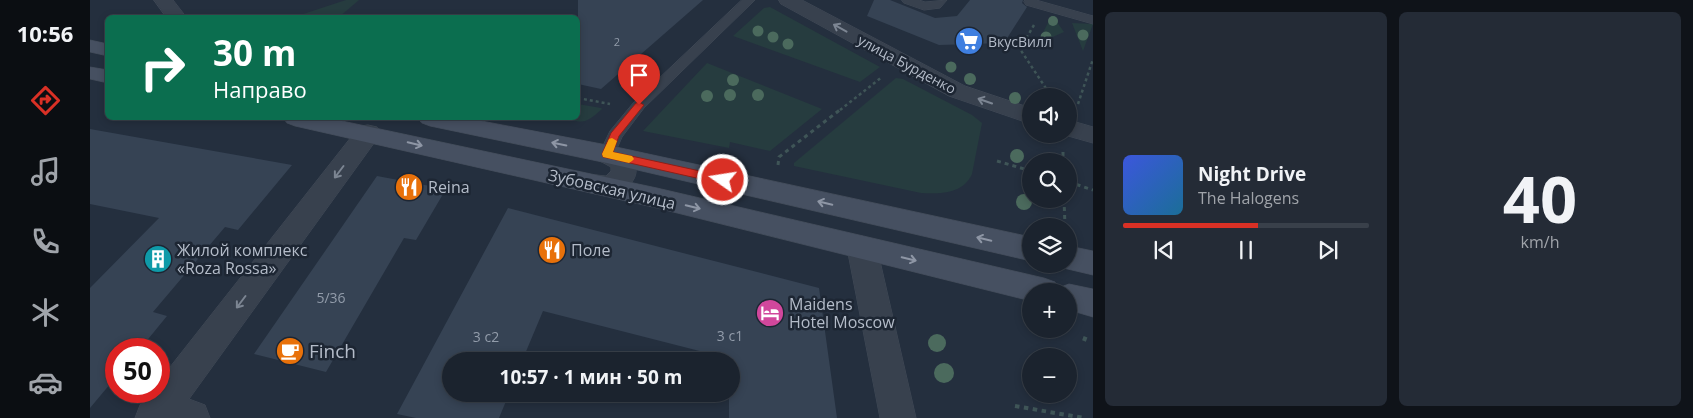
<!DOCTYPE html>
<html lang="ru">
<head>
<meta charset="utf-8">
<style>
	:root { --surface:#1b232e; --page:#242b36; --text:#f1f3f6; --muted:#a0a4aa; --line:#39404a; --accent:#d93025 }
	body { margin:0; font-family:"Open Sans",sans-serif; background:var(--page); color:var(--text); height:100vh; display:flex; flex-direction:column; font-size:19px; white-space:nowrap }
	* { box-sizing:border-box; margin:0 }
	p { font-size:16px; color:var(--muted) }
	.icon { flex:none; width:28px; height:28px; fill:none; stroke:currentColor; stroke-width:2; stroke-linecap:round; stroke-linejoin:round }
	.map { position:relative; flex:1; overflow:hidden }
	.panel { display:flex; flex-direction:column; gap:12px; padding:12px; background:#0f1319; width:600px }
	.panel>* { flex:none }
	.top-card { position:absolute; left:15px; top:15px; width:475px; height:105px; border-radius:8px; box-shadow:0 2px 8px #0003,0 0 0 1px var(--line); background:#0b6e4f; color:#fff; overflow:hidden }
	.fabs { position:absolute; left:932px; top:88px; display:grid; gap:10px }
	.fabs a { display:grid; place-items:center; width:55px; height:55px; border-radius:50%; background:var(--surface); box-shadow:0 2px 8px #0003,0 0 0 1px var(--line); font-size:25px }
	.speed { position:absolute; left:15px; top:338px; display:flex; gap:10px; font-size:25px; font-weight:700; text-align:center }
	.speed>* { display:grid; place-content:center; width:65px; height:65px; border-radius:50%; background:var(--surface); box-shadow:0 2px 8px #0003,0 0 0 1px var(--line); line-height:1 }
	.speed .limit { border:8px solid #d22; background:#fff; color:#111 }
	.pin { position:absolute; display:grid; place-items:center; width:42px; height:42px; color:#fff; margin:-51px -21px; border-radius:50% 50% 50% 0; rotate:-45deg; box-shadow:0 0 5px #0007 }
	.pin .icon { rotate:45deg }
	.me { position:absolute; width:55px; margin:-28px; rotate:283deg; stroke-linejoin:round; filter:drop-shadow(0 0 4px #0008) }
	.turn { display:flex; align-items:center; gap:18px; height:105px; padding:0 25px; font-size:22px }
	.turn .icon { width:65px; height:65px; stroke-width:2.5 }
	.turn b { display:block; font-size:35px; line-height:42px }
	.panel .tile { flex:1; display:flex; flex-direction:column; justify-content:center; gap:8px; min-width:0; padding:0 18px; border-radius:8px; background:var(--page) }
	.panel .dial { align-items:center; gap:0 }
	.dial b { font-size:65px; line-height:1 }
	.song { display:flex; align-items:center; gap:15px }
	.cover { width:60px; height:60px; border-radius:8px; background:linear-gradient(135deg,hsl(230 70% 55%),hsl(200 70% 35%)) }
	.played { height:5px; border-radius:2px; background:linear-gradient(90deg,var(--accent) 55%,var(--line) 55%) }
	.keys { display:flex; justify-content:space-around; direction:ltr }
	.panel .tiles { flex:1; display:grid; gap:12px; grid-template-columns:repeat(2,1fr) }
	.trip { position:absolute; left:352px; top:352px; width:298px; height:50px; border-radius:25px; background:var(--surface); box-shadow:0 2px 8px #0003,0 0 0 1px var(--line); font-weight:700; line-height:50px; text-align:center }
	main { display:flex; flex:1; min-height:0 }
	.dock { display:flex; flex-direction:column; width:90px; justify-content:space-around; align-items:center; background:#0b0e12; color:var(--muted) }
	.dock .icon { width:35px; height:35px }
	.dock .current { color:var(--accent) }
	.dock b { font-size:22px; color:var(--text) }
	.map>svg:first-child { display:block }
	.green { fill:#263c3f }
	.building { fill:#364354 }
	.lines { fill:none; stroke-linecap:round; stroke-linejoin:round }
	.service-casing { stroke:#414a57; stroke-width:1 }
	.minor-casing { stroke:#414a57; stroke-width:1 }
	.tertiary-casing { stroke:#414a57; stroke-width:1 }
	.secondary-casing { stroke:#414a57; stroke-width:1 }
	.path-far2 { stroke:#3f5557; stroke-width:2.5; stroke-dasharray:3 3; stroke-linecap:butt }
	.path-far1 { stroke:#3f5557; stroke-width:3; stroke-dasharray:4 4; stroke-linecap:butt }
	.path { stroke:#3f5557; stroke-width:4; stroke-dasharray:4.5 4.5; stroke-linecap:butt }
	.service { fill:#38414e; fill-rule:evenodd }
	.minor { fill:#38414e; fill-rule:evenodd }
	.tertiary { fill:#38414e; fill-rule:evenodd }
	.secondary { fill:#465061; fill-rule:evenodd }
	.tree { fill:#4b6a5d }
	.oneway { stroke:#7c8592 }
	.oneway2 { stroke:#8e96a5 }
	.route { fill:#d93025; stroke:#8d1f18 }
	.slow { fill:#f59e0b }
	.labels { text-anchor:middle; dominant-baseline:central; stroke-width:5; stroke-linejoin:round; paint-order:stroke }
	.far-number-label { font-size:11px; fill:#929caa }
	.far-poi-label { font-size:14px; fill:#b4bcc9; stroke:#1d2633; text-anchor:start }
	.far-street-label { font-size:14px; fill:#b4bcc9; stroke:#1d2633 }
	.number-label { font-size:14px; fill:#929caa }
	.poi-label { font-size:16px; fill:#b4bcc9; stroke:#1d2633; text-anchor:start }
	.street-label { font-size:16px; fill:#b4bcc9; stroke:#1d2633 }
	.near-poi-label { font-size:19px; fill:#b4bcc9; stroke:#1d2633; text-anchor:start }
</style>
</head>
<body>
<main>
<nav class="dock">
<b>10:56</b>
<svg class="icon current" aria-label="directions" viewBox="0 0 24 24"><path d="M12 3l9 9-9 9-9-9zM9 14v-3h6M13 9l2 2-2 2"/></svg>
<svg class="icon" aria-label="music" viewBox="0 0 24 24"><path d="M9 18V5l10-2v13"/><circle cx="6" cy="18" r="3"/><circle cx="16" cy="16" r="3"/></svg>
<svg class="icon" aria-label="phone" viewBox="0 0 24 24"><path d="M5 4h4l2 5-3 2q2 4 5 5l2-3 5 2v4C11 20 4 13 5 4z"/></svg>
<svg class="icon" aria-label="climate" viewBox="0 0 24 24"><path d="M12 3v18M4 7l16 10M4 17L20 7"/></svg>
<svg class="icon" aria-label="car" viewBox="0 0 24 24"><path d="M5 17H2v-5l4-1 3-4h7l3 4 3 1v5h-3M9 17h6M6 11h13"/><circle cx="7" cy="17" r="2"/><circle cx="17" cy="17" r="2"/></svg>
</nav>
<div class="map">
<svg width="1003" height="418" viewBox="0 0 1003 418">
	<rect width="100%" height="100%" fill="#242f3e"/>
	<g class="green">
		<path d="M256 0H269L249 17H204Z"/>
		<path d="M680 7 790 67 770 82 643 36 674 8Z"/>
		<path d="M962 15 974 32 947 44Z"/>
		<path d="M982 23 1003 24 993 51Z"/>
		<path d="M617 63 732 109 680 151 640 142 639 148 553 131Z"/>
		<path d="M806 78 813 79 882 115 892 123 882 174C873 194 850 194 831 193L704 166V163Z"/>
		<path d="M488 104 511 108 512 109C493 126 494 122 470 118H488Z"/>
	</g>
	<g class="building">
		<path d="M488 0H613L511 89 488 84Z"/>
		<path d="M784 0H800L845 18 867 16 880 0H933L932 3 937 7 914 43 849 45 777 16Z"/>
		<path d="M0 129 202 165 148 230 135 227 63 312 77 316 50 349H26V377L0 408V288L69 218 0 204Z"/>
		<path d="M287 176 356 189 326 240 314 238 236 372 164 354Z"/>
		<path d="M418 208 729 288 747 418H639V394H641V361H638L637 358 453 311 432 361H361V394H419L409 418H326L307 414Z"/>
	</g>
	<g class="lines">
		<defs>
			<g id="service">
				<path d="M652 0H665L554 108 532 137 523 158 517 160 511 158 509 154 520 131 544 102Z"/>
				<path d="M812 0H829L835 2 857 0 850 8 834 10 814 3Z"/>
				<path d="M935 0H946L1003 16V24L936 5 934 2Z"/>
			</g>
			<g id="minor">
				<path d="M689 0H712L875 86 941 108V124L859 96 691 4Z"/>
				<path d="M979 120 1003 127V143L971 134H979Z"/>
				<path d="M278 125 287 127 290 133 287 139 99 399 115 405 120 418H45L50 405 61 391H69V381L269 127Z"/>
				<path d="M772 236 782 240 787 248 826 418H790L757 248 762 240Z"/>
			</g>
			<g id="tertiary">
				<path d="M64 0H83L97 18H77Z"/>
				<path d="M517 145C572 161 540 205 497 192L493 185 497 178 506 175 516 176 521 171V167L508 160 504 154 508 148Z"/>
			</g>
			<g id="secondary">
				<path d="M0 40 18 44V56L0 52Z"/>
				<path d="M0 67 18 70V83L0 79Z"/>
				<path d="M194 118H238L567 188 954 278 965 282 968 288 979 284 1003 289V317L979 310V291H941V301L567 208 205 126 197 123Z"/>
				<path d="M328 118H376L517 145 941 237V261L517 163 340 126 332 123Z"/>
				<path d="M979 246 1003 251V275L969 267 967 264H979Z"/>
			</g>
		</defs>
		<use href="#service" class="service-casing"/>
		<use href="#minor" class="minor-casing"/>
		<use href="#tertiary" class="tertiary-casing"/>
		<use href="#secondary" class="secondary-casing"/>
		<g class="path-far2">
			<path d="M944 25 930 49 961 96"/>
			<path d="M488 98 520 104"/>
			<path d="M988 104 1003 59"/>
			<path d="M750 110 792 77"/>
		</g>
		<g class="path-far1">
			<path d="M973 152V161"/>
			<path d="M907 161 941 171"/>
			<path d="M688 165 689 157 751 109"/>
			<path d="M979 182 1003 190"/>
			<path d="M974 199 975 226"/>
		</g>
		<g class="path">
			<path d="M994 341 997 333"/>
			<path d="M925 406 994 418"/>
		</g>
		<use href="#service" class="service"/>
		<use href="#minor" class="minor"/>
		<use href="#tertiary" class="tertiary"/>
		<use href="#secondary" class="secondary"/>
	</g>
	<g class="tree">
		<circle cx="963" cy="21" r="5"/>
		<circle cx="668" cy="31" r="5.5"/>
		<circle cx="993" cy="35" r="5.5"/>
		<circle cx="683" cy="37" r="5.5"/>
		<circle cx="956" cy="37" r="5.5"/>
		<circle cx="698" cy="44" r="5.5"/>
		<circle cx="861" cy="67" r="5.5"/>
		<circle cx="880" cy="79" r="6"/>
		<circle cx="643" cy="80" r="6"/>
		<circle cx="640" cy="95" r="6"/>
		<circle cx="668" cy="95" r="6"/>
		<circle cx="617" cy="96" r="6"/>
		<circle cx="925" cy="98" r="6"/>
		<circle cx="927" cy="156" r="7"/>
		<circle cx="934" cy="202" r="8"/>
		<circle cx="847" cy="343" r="9"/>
		<circle cx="854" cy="373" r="10"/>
	</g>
	<defs><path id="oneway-shaft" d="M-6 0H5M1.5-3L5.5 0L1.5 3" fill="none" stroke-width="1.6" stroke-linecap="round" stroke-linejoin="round" transform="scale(1.25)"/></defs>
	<g class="oneway">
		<use href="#oneway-shaft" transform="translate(750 28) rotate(-151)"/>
		<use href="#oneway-shaft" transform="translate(895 101) rotate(-161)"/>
		<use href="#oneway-shaft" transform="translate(249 172) rotate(127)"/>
		<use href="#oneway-shaft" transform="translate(151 302) rotate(127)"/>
	</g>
	<g class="oneway2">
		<use href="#oneway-shaft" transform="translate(325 144) rotate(13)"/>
		<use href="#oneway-shaft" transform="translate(469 144) rotate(-168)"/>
		<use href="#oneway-shaft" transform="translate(735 203) rotate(-167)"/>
		<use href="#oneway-shaft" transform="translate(603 207) rotate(14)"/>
		<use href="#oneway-shaft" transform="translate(894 239) rotate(-167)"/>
		<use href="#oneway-shaft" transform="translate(819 259) rotate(13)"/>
	</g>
	<path class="route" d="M549 102 554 105 529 136 523 152 633 176 638 180 637 183 633 184 513 157 512 154 521 133 546 103Z"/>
	<path class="slow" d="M522 138 527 141 523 152 542 156 544 159 542 161 539 163 513 157 512 154 519 139Z"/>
	<defs>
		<symbol id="supermarket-disc" viewBox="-11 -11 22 22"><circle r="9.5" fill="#3f7fe0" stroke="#1d2633"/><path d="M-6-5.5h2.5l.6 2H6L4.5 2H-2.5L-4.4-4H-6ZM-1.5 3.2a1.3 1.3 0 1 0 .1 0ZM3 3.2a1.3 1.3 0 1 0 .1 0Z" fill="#fff"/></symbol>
		<symbol id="restaurant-disc" viewBox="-11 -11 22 22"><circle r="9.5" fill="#e8710a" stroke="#1d2633"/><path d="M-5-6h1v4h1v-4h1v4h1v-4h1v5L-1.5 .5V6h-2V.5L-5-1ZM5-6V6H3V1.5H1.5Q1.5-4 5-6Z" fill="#fff"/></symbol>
		<symbol id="building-disc" viewBox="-11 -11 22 22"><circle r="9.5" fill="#0f9aa8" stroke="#1d2633"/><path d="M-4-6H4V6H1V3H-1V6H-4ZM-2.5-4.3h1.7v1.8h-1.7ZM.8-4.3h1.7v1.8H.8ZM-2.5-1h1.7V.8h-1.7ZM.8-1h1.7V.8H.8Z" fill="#fff"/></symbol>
		<symbol id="hotel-disc" viewBox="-11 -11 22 22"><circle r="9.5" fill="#d1479c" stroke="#1d2633"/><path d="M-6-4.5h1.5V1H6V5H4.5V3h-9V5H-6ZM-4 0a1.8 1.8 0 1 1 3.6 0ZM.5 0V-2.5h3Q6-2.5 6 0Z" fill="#fff"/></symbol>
		<symbol id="cafe-disc" viewBox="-11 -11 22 22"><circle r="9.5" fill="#e8710a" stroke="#1d2633"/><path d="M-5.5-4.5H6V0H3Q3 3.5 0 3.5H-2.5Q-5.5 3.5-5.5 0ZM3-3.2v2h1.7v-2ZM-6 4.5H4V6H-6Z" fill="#fff"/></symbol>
	</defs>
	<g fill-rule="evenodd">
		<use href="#supermarket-disc" x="863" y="25" width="32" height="32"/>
		<use href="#restaurant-disc" x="303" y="171" width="32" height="32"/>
		<use href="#restaurant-disc" x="446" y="234" width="32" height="32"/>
		<use href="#building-disc" x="52" y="243" width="32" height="32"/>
		<use href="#hotel-disc" x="664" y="297" width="32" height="32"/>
		<use href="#cafe-disc" x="184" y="335" width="32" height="32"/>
	</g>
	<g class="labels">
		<g class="far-number-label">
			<text x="527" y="41">2</text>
		</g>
		<g class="far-poi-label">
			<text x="898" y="41">ВкусВилл</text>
		</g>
		<g class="far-street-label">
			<text transform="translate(817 64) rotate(28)">улица Бурденко</text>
		</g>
		<g class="number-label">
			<text x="241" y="297">5/36</text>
			<text x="640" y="335">3 с1</text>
			<text x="396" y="336">3 с2</text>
		</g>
		<g class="poi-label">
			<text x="338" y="187">Reina</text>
			<text x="87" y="250">Жилой комплекс<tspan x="87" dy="18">«Roza Rossa»</tspan></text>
			<text x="481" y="250">Поле</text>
			<text x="699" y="304">Maidens<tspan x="699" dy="18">Hotel Moscow</tspan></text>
		</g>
		<g class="street-label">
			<text transform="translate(522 189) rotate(13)">Зубовская улица</text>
		</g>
		<g class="near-poi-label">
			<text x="219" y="351">Finch</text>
		</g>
	</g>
</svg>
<div class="fabs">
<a><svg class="icon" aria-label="sound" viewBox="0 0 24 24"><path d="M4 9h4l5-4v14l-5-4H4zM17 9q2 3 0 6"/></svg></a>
<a><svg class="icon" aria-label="search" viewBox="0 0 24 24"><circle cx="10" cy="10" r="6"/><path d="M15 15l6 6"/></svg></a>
<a><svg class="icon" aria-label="layers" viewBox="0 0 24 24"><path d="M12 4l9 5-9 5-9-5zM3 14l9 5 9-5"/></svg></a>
<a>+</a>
<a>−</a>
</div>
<div class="speed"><div class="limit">50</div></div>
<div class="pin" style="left:549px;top:105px;background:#d93025"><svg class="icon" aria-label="arrive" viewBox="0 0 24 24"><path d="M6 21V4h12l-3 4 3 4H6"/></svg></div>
<svg class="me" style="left:633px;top:180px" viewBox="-20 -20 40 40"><circle r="17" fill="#d93025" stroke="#fff" stroke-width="3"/><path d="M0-11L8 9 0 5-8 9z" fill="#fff"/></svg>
<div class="trip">10:57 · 1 мин · 50 m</div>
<div class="top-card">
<div class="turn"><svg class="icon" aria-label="right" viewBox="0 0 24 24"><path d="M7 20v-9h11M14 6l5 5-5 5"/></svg><div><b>30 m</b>Направо</div></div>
</div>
</div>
<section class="panel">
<div class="tiles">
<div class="tile">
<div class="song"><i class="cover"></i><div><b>Night Drive</b><p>The Halogens</p></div></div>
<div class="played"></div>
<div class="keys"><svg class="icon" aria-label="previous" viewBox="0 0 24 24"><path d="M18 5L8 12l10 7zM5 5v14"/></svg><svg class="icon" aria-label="pause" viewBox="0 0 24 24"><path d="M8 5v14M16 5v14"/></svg><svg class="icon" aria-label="next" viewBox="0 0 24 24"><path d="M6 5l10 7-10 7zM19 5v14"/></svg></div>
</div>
<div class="tile dial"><b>40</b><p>km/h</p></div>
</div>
</section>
</main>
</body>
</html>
